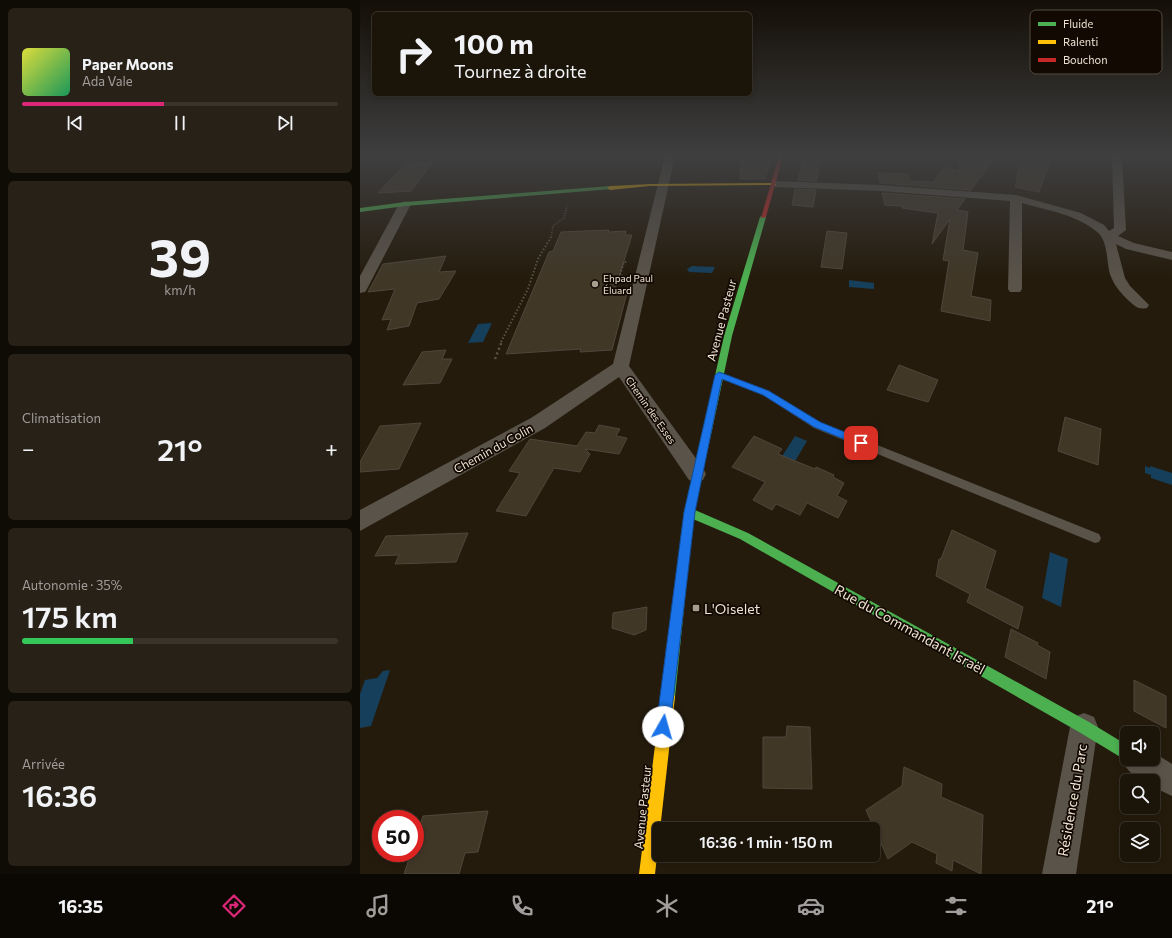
<!DOCTYPE html>
<html lang="fr">
<head>
<meta charset="utf-8">
<style>
	:root { --surface:#1b1409; --page:#282117; --text:#f1f3f6; --muted:#a09e9c; --line:#39332a; --accent:#db2777 }
	body { margin:0; font-family:Commissioner,sans-serif; background:var(--page); color:var(--text); height:100vh; display:flex; flex-direction:column; font-size:15px; white-space:nowrap }
	* { box-sizing:border-box; margin:0 }
	p { font-size:13px; color:var(--muted) }
	.icon { flex:none; width:22px; height:22px; fill:none; stroke:currentColor; stroke-width:2; stroke-linecap:round; stroke-linejoin:round }
	.map { position:relative; flex:1; overflow:hidden }
	.side { display:flex; flex-direction:column; gap:8px; padding:8px; background:#0f0b05; width:360px }
	.side>* { flex:none }
	.guide { position:absolute; left:12px; top:12px; width:380px; height:84px; border-radius:6px; box-shadow:0 2px 6px #0003,0 0 0 1px var(--line); background:#1b1409; color:var(--text); overflow:hidden }
	.controls { position:absolute; left:760px; top:726px; display:grid; gap:8px }
	.controls a { display:grid; place-items:center; width:40px; height:40px; border-radius:6px; background:var(--surface); box-shadow:0 2px 6px #0003,0 0 0 1px var(--line); font-size:20px }
	.speed { position:absolute; left:12px; top:810px; display:flex; gap:8px; font-size:20px; font-weight:700; text-align:center }
	.speed>* { display:grid; place-content:center; width:52px; height:52px; border-radius:50%; background:var(--surface); box-shadow:0 2px 6px #0003,0 0 0 1px var(--line); line-height:1 }
	.speed .limit { border:6px solid #d22; background:#fff; color:#111 }
	.pin { position:absolute; display:grid; place-items:center; width:34px; height:34px; color:#fff; margin:-17px; border-radius:8px; box-shadow:0 2px 6px #0006 }
	.me { position:absolute; width:44px; margin:-22px; rotate:7deg; stroke-linejoin:round; filter:drop-shadow(0 0 3px #0008) }
	.turn { display:flex; align-items:center; gap:14px; height:84px; padding:0 16px; font-size:18px }
	.turn .icon { width:52px; height:52px; stroke-width:2.5 }
	.turn b { display:block; font-size:28px; line-height:34px }
	.big { font-size:30px; font-weight:600; line-height:1.1 }
	.side .widget { flex:1; display:flex; flex-direction:column; justify-content:center; gap:6px; min-width:0; padding:0 14px; border-radius:6px; background:var(--page) }
	.side .dial { align-items:center; gap:0 }
	.dial b { font-size:52px; line-height:1 }
	.song { display:flex; align-items:center; gap:12px }
	.cover { width:48px; height:48px; border-radius:6px; background:linear-gradient(135deg,hsl(60 70% 55%),hsl(150 70% 35%)) }
	.played { height:4px; border-radius:2px; background:linear-gradient(90deg,var(--accent) 45%,var(--line) 45%) }
	.keys { display:flex; justify-content:space-around; direction:ltr }
	.heat { display:flex; justify-content:space-between; align-items:center; font-size:22px; direction:ltr }
	.charge { height:6px; border-radius:3px; background:linear-gradient(90deg,#34c759 35%,var(--line) 0) }
	.trip { position:absolute; left:292px; top:822px; width:228px; height:40px; border-radius:6px; background:var(--surface); box-shadow:0 2px 6px #0003,0 0 0 1px var(--line); font-weight:600; line-height:40px; text-align:center }
	.tab-bar { display:flex; height:64px; justify-content:space-around; align-items:center; background:#0b0804; color:var(--muted) }
	.tab-bar .icon { width:28px; height:28px }
	.tab-bar .active { color:var(--accent) }
	.tab-bar b { font-size:18px; color:var(--text) }
	main { display:flex; flex:1; min-height:0 }
	.map>svg:first-child { display:block }
	.water { fill:#163f5b }
	.building { fill:#403727; stroke:#50473c }
	.lines { fill:none; stroke-linecap:round; stroke-linejoin:round }
	.path-far2 { stroke:#5a534a; stroke-width:1.5; stroke-dasharray:1 1.5; stroke-linecap:butt }
	.path-far1 { stroke:#5a534a; stroke-width:2; stroke-dasharray:1.5 2; stroke-linecap:butt }
	.path { stroke:#5a534a; stroke-width:2.5; stroke-dasharray:2 3; stroke-linecap:butt }
	.lane { fill:#595349; fill-rule:evenodd }
	.street { fill:#595349; fill-rule:evenodd }
	.fast { fill:#4caf50; fill-rule:evenodd }
	.slow { fill:#ffc107; fill-rule:evenodd }
	.jam { fill:#c62828; fill-rule:evenodd }
	.route { fill:#1a73e8; stroke:#114b97 }
	.poi-dot { fill:#a99d8d; stroke:#110902; stroke-width:1.5 }
	.labels { text-anchor:middle; dominant-baseline:central; stroke-width:3.5; stroke-linejoin:round; paint-order:stroke }
	.far-poi-label { font-size:10px; fill:#f0e3d3; stroke:#110902; text-anchor:start }
	.far-street-label { font-size:10px; fill:#f0e3d3; stroke:#110902 }
	.street-label { font-size:12px; fill:#f0e3d3; stroke:#110902 }
	.near-poi-label { font-size:14px; fill:#f0e3d3; stroke:#110902; text-anchor:start }
	.near-street-label { font-size:14px; fill:#f0e3d3; stroke:#110902 }
	.key { fill:#110902; stroke:#544a41; stroke-width:1 }
	.key-label { font-size:11px; fill:#f0e3d3 }
</style>
</head>
<body>
<main>
<section class="side">
<div class="widget">
<div class="song"><i class="cover"></i><div><b>Paper Moons</b><p>Ada Vale</p></div></div>
<div class="played"></div>
<div class="keys"><svg class="icon" aria-label="previous" viewBox="0 0 24 24"><path d="M18 5L8 12l10 7zM5 5v14"/></svg><svg class="icon" aria-label="pause" viewBox="0 0 24 24"><path d="M8 5v14M16 5v14"/></svg><svg class="icon" aria-label="next" viewBox="0 0 24 24"><path d="M6 5l10 7-10 7zM19 5v14"/></svg></div>
</div>
<div class="widget dial"><b>39</b><p>km/h</p></div>
<div class="widget"><p>Climatisation</p>
<div class="heat"><a>−</a><b class="big">21°</b><a>+</a></div>
</div>
<div class="widget"><p>Autonomie · 35%</p><b class="big">175 km</b><div class="charge"></div></div>
<div class="widget"><p>Arrivée</p><b class="big">16:36</b></div>
</section>
<div class="map">
<svg width="812" height="874" viewBox="0 0 812 874">
	<rect width="100%" height="100%" fill="#241b0c"/>
	<g class="water">
		<path d="M332 266 355 267 352 273 329 272 327 269Z"/>
		<path d="M489 280 514 283V289L489 287Z"/>
		<path d="M132 323 123 342 108 343 118 324Z"/>
		<path d="M435 436 447 441 434 463 421 458Z"/>
		<path d="M785 466 790 468V466L812 473V485L791 478V475L785 473Z"/>
		<path d="M690 552 708 559 701 607 682 598Z"/>
		<path d="M30 670 11 726 0 728V694L5 680 17 678 23 671Z"/>
	</g>
	<g class="building">
		<path d="M381 156H412L405 179H380Z"/>
		<path d="M444 156H461L457 181 438 180Z"/>
		<path d="M600 156H636L611 190 520 183 518 173 548 174 550 181 573 182 585 167 599 171Z"/>
		<path d="M663 156H692L679 192 655 187 658 179H656Z"/>
		<path d="M73 162 51 191 18 193 45 164Z"/>
		<path d="M435 189 456 190 453 207 432 205Z"/>
		<path d="M522 193 605 199 597 210 608 212 603 250 618 253 611 296 631 300 630 321 581 311 589 261 583 260 590 219 572 244 578 213 542 208V206L525 205Z"/>
		<path d="M249 230 248 232 266 231 265 235H272L254 293H267L252 350 220 352 221 349 146 354 189 252 193 251 201 232Z"/>
		<path d="M467 231 487 233 482 269 461 267Z"/>
		<path d="M86 256 79 272 96 271 79 299 57 303 49 326 27 330 31 319 22 320 35 289 8 292 23 264Z"/>
		<path d="M86 350 82 359H92L80 383 43 385 62 352Z"/>
		<path d="M539 365 578 380 568 402 527 390Z"/>
		<path d="M705 417 741 429 738 465 698 451Z"/>
		<path d="M61 423 39 469 0 472V462L20 426Z"/>
		<path d="M239 425 260 429 256 436 267 438 259 454 225 449 230 454 220 472 194 468 166 516 136 511 160 473 149 471 170 439 217 446 226 432 235 433Z"/>
		<path d="M394 436 422 449 418 454 455 469 456 467 474 475 473 477 484 483 477 496 487 501 478 518 447 503 440 515 416 504 412 510 393 500 405 482 372 467Z"/>
		<path d="M592 530 636 551 625 588 663 607 658 629 607 602 610 594 576 576 579 559H581Z"/>
		<path d="M108 533 96 562 35 564 39 555 15 556 26 536Z"/>
		<path d="M287 607 286 630 274 635 252 628 253 613Z"/>
		<path d="M651 629 678 643 677 645 690 652 686 679 645 657Z"/>
		<path d="M774 680 806 696V728L774 711Z"/>
		<path d="M427 726 450 727 452 789 403 788V737H426Z"/>
		<path d="M544 767 582 784 581 797 623 815 621 874 593 860 592 871 576 863 577 854 552 842 528 859 506 810 542 786Z"/>
		<path d="M128 811 118 852 105 853 99 874H44L51 853H55V841L63 816Z"/>
	</g>
	<g class="lines">
		<path class="path-far2" d="M191 238 193 226 204 218 207 206"/>
		<g class="path-far1">
			<path d="M263 276 260 275 264 262H267"/>
			<path d="M141 342 168 289 178 259 191 237"/>
		</g>
		<path class="path" d="M135 359 142 341"/>
		<path class="lane" d="M359 372 409 391 460 422 739 534 741 538 739 542 735 543 454 428 403 395 356 377 355 375Z"/>
		<g class="street">
			<path d="M305 156H315L269 366 343 468 346 474 343 480 336 482 329 480 259 377 185 428 0 531V510L171 418 253 364Z"/>
			<path d="M752 156H762L766 230 758 236 774 243 812 252V260L766 249 756 244 765 278 770 286 789 305 787 308C778 310 775 306 769 301 762 294 756 288 752 279 745 265 750 241 736 231 715 214 686 210 662 203V289L660 292H650L648 289 650 201 521 191 414 187 409 184 414 181 521 185 656 195 721 213 744 225 749 231 754 228Z"/>
			<path d="M45 201 51 204 7 289 5 292 0 293V276L39 204Z"/>
			<path d="M724 713 734 717 738 727 716 874H682L710 727 714 717Z"/>
			<path d="M765 748H767V759H793V752L812 764V796L793 787V781C778 781 767 772 761 759Z"/>
		</g>
		<g class="fast">
			<path d="M250 186 253 188 252 189 45 206 0 212V208L45 202Z"/>
			<path d="M403 215 406 217 372 336 335 510 388 533 729 722 767 745V759H769L767 760 762 758 719 732 380 539 333 519 315 697 313 702 308 704 303 702 301 697 324 512 364 336 400 217Z"/>
		</g>
		<g class="slow">
			<path d="M414 183 416 184V185L290 186 250 190 247 188 250 186 290 184Z"/>
			<path d="M308 690 313 692 315 697 295 874H279L301 697 303 692Z"/>
		</g>
		<path class="jam" d="M419 156H423L406 217 401 218Z"/>
	</g>
	<linearGradient id="sky" x2="0" y2="1"><stop stop-color="#140f07"/><stop offset="0.56" stop-color="#3f3f40"/><stop offset="1" stop-color="#3f3f40" stop-opacity="0"/></linearGradient>
	<rect width="812" height="278" fill="url(#sky)"/>
	<path class="route" d="M359 372 409 391 460 422 504 440 506 443 501 446 454 427 403 395 362 379 335 512 310 727 308 732 303 734 298 732 296 727 324 512 355 375Z"/>
	<g class="poi-dot">
		<circle cx="235" cy="284" r="4"/>
		<rect x="332" y="604" width="8" height="8" rx="2"/>
	</g>
	<g class="labels">
		<g class="far-poi-label">
			<text x="243" y="278">Ehpad Paul<tspan x="243" dy="12">Éluard</tspan></text>
		</g>
		<g class="far-street-label">
			<text transform="translate(291 410) rotate(55)">Chemin des Esses</text>
		</g>
		<g class="street-label">
			<text transform="translate(361 320) rotate(-75)">Avenue Pasteur</text>
			<text transform="translate(133 448) rotate(-29)">Chemin du Colin</text>
			<text transform="translate(282 807) rotate(-84)">Avenue Pasteur</text>
		</g>
		<g class="near-poi-label">
			<text x="344" y="608">L'Oiselet</text>
		</g>
		<g class="near-street-label">
			<text transform="translate(550 629) rotate(29)">Rue du Commandant Israël</text>
			<text transform="translate(712 800) rotate(-80)">Résidence du Parc</text>
		</g>
	</g>
	<rect x="670" y="10" width="132" height="64" rx="6" class="key"/>
	<rect x="678" y="22" width="18" height="4" fill="#4caf50"/>
	<rect x="678" y="40" width="18" height="4" fill="#ffc107"/>
	<rect x="678" y="58" width="18" height="4" fill="#c62828"/>
	<g class="key-label">
		<text x="703" y="28">Fluide</text>
		<text x="703" y="46">Ralenti</text>
		<text x="703" y="64">Bouchon</text>
	</g>
</svg>
<div class="controls">
<a><svg class="icon" aria-label="sound" viewBox="0 0 24 24"><path d="M4 9h4l5-4v14l-5-4H4zM17 9q2 3 0 6"/></svg></a>
<a><svg class="icon" aria-label="search" viewBox="0 0 24 24"><circle cx="10" cy="10" r="6"/><path d="M15 15l6 6"/></svg></a>
<a><svg class="icon" aria-label="layers" viewBox="0 0 24 24"><path d="M12 4l9 5-9 5-9-5zM3 14l9 5 9-5"/></svg></a>
</div>
<div class="speed"><div class="limit">50</div></div>
<div class="pin" style="left:501px;top:443px;background:#d93025"><svg class="icon" aria-label="arrive" viewBox="0 0 24 24"><path d="M6 21V4h12l-3 4 3 4H6"/></svg></div>
<svg class="me" style="left:303px;top:727px" viewBox="-20 -20 40 40"><circle r="19" fill="#fff"/><path d="M0-13L10 11 0 6-10 11z" fill="#1a73e8"/></svg>
<div class="trip">16:36 · 1 min · 150 m</div>
<div class="guide">
<div class="turn"><svg class="icon" aria-label="right" viewBox="0 0 24 24"><path d="M7 20v-9h11M14 6l5 5-5 5"/></svg><div><b>100 m</b>Tournez à droite</div></div>
</div>
</div>
</main>
<nav class="tab-bar">
<b>16:35</b>
<svg class="icon active" aria-label="directions" viewBox="0 0 24 24"><path d="M12 3l9 9-9 9-9-9zM9 14v-3h6M13 9l2 2-2 2"/></svg>
<svg class="icon" aria-label="music" viewBox="0 0 24 24"><path d="M9 18V5l10-2v13"/><circle cx="6" cy="18" r="3"/><circle cx="16" cy="16" r="3"/></svg>
<svg class="icon" aria-label="phone" viewBox="0 0 24 24"><path d="M5 4h4l2 5-3 2q2 4 5 5l2-3 5 2v4C11 20 4 13 5 4z"/></svg>
<svg class="icon" aria-label="climate" viewBox="0 0 24 24"><path d="M12 3v18M4 7l16 10M4 17L20 7"/></svg>
<svg class="icon" aria-label="car" viewBox="0 0 24 24"><path d="M5 17H2v-5l4-1 3-4h7l3 4 3 1v5h-3M9 17h6M6 11h13"/><circle cx="7" cy="17" r="2"/><circle cx="17" cy="17" r="2"/></svg>
<svg class="icon" aria-label="filters" viewBox="0 0 24 24"><path d="M4 7h16M4 17h16"/><circle cx="9" cy="7" r="2"/><circle cx="15" cy="17" r="2"/></svg>
<b>21°</b>
</nav>
</body>
</html>
